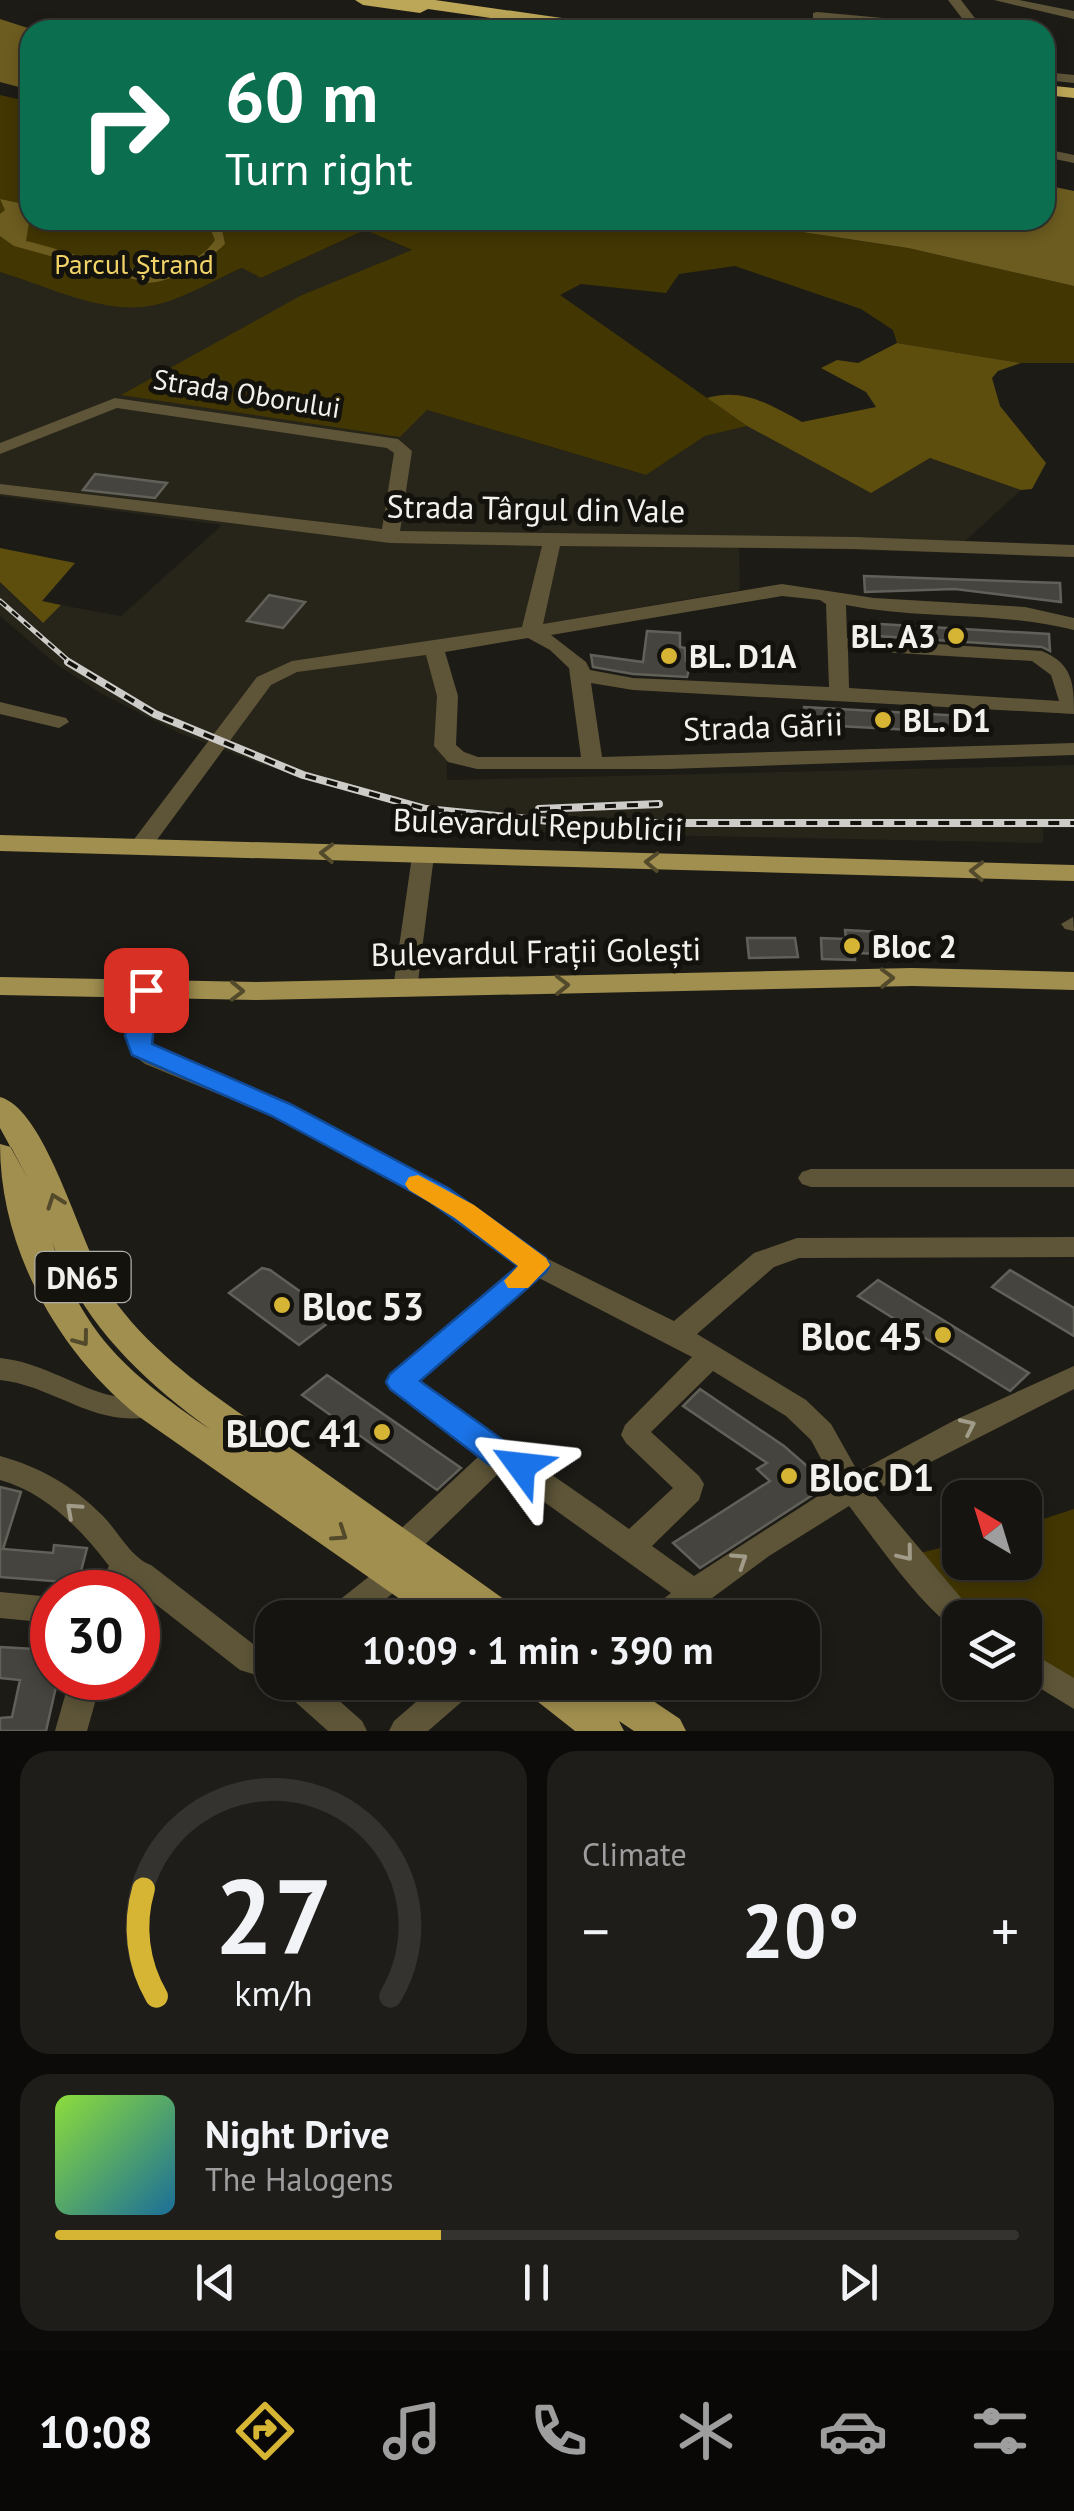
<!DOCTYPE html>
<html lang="en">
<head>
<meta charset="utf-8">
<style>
	:root { --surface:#161410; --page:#1f1d19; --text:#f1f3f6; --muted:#9e9e9f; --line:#353330; --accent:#d6b534 }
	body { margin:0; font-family:"PT Sans",sans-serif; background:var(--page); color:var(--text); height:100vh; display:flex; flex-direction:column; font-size:38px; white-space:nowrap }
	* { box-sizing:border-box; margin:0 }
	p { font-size:32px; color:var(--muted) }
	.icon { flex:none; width:55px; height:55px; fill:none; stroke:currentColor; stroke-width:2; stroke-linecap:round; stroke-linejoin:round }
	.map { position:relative; height:1731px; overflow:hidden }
	.drawer { display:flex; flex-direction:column; gap:20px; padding:20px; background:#0c0b09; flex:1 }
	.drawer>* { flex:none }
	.hud { position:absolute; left:20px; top:20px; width:1035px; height:210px; border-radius:30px; box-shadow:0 5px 15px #0003,0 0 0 2px var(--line); background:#0b6e4f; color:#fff; overflow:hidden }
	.needle { width:65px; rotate:322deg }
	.fabs { position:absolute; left:942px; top:1480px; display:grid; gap:20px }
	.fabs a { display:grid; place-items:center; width:100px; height:100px; border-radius:20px; background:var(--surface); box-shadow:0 5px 15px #0003,0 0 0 2px var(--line); font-size:50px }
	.speed { position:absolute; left:30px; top:1570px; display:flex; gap:20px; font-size:50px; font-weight:700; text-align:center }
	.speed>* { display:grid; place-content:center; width:130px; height:130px; border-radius:50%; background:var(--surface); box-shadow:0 5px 15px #0003,0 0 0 2px var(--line); line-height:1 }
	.speed .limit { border:15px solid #d22; background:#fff; color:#111 }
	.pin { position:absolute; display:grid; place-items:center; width:85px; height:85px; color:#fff; margin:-42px; border-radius:20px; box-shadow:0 5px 15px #0006 }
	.me { position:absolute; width:110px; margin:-55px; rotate:300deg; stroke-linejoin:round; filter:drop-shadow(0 0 8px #0008) }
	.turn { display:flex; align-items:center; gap:35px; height:210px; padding:0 40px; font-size:45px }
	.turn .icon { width:130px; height:130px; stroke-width:2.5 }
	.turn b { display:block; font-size:70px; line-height:85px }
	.big { font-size:75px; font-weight:700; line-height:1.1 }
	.drawer .widget { flex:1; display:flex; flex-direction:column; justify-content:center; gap:15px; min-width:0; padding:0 35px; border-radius:30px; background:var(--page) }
	.drawer .dial { align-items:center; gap:0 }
	.dial svg { height:260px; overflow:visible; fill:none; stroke:var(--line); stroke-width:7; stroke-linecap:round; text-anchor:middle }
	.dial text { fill:var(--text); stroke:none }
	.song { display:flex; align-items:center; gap:30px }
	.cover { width:120px; height:120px; border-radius:15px; background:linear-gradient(135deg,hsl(90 70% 55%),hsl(200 70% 35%)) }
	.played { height:10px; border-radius:5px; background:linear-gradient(90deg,var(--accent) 40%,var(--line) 40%) }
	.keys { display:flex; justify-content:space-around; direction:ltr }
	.heat { display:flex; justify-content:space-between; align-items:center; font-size:55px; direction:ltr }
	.drawer .tiles { flex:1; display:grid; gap:20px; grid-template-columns:1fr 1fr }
	.widget:last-child { grid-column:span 2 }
	.trip { position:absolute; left:255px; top:1600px; width:565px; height:100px; border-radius:30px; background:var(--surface); box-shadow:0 5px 15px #0003,0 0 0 2px var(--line); font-weight:700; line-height:100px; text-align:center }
	.dock { display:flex; height:160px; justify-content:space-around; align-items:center; background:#090806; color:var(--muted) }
	.dock .icon { width:70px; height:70px }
	.dock .on { color:var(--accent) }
	.dock b { font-size:45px; color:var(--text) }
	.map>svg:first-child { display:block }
	.built { fill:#272419 }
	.green { fill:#423603 }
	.forest { fill:#5e4e0e }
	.water { fill:#6c5c20 }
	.building { fill:#46443e; stroke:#616059; stroke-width:2.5 }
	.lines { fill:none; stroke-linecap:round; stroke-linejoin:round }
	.minor { fill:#5e5538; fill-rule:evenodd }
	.major { fill:#a18f4f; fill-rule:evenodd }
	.highway { fill:#bca658; fill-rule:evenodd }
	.rail-far1-casing { stroke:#cdccc8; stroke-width:5 }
	.rail-casing { stroke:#cdccc8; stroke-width:8 }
	.rail-far1 { stroke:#14120d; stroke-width:2.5; stroke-dasharray:8; stroke-linecap:butt }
	.rail { stroke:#14120d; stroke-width:4; stroke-dasharray:11; stroke-linecap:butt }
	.oneway { stroke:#534a2b }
	.oneway2 { stroke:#a19b89 }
	.route { fill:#1a73e8; stroke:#114b97; stroke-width:2.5 }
	.slow { fill:#f59e0b }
	.poi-dot { fill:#d6b534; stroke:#14120d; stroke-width:4 }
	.labels { text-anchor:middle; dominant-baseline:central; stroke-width:10; stroke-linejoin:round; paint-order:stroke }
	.far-park-label { font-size:28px; fill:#f1d367; stroke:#14120d }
	.far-street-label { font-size:28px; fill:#f2f1ed; stroke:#14120d }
	.shield { fill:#14120d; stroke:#afaeaa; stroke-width:2.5 }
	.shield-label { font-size:30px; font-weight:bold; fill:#f2f1ed }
	.street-label { font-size:32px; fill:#f2f1ed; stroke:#14120d }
	.poi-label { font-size:32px; font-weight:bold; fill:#f2f1ed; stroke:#14120d; text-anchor:start }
	.near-poi-label { font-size:38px; font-weight:bold; fill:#f2f1ed; stroke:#14120d; text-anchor:start }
</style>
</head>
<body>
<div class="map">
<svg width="1074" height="1731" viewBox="0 0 1074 1731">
	<rect width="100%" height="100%" fill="#1d1b16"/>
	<path class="built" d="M365 230 413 251 302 295 426 410 646 475 705 436 747 426 871 493 930 458 1021 490 952 553 739 546 740 590 435 643 446 710 447 780 1074 765V828H1043V843L548 833 405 806 263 765 179 733 102 694 56 664 0 616V582L42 623 61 605 121 616 222 525 0 496V272L105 305 161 303 243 268 261 278Z"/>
	<g class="green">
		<path d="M0 95 30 102V220H722L908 248 1074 286V363H1021L897 343 893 330 861 309 735 266 679 274 666 293 581 284 560 295 747 426 705 436 646 475 427 410 400 437 121 395 302 295 412 250 365 230 261 278 242 268C211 281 176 304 142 307 95 311 44 285 0 272Z"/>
		<path d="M1074 1509V1695L1025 1662V1618L963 1617 908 1556 960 1543V1562H1025V1525Z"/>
	</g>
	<g class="forest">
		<path d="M897 343 1021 363 998 371 992 378 1000 406 1046 463 1032 489 1021 490 930 458 871 493 747 426 707 398C744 387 770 405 802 422L876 407 866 392 821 368 837 360 858 363Z"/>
		<path d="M0 548 75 563 42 601 61 605 43 623 0 582Z"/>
	</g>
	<g class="water">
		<path d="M0 19 34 30H30V90L0 82Z"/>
		<path d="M1045 185 1074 191V286L908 248 722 220H1045Z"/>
		<path d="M0 199 23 204 30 217 26 241C82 253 172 300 215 240L207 220H220L225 244C206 263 175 281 148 283L14 246 0 236V214L5 210Z"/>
	</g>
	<g class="building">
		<path d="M95 474 167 483 155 498 83 490Z"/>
		<path d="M864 576 1060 583 1061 602 955 589 865 592Z"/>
		<path d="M269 595 305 602 283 628 247 621Z"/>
		<path d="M863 623 1049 634 1050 651 1042 647 862 635Z"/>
		<path d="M647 631 680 633V647L685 648 686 661 691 662 687 677 633 674 593 667 591 655 643 662Z"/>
		<path d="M804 707 963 716 965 733 802 724Z"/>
		<path d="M845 930 881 932 883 954 855 953V960L822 959 821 938 846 939Z"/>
		<path d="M747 938H795L798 957 749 958Z"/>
		<path d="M262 1268 270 1270 336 1317 299 1345 229 1293Z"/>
		<path d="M1010 1270 1074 1308V1336L992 1287Z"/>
		<path d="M878 1280 1029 1373 1010 1391 858 1296Z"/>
		<path d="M327 1375 461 1468 437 1490 302 1395Z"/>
		<path d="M700 1389 784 1446 814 1472V1494L700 1568 673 1543 770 1481 757 1469 767 1463 683 1406Z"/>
		<path d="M0 1487 21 1492 3 1549 53 1553 54 1545 87 1548 78 1583 0 1577Z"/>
		<path d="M0 1647 52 1650V1678H58L46 1731H0V1718L12 1717 20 1680 0 1678Z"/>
	</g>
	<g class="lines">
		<g class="minor">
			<path d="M948 0H961L984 30H971Z"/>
			<path d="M994 0H1019L1074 11V19Z"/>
			<path d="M817 12 905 20 911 24 905 28 813 19V13Z"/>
			<path d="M1045 72 1074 75V83L1045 80Z"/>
			<path d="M1045 149 1074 155V163L1045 157Z"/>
			<path d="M115 398 398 439 412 451 400 531 855 537 1074 545V557L855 549 560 546 543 624 782 584 874 598 1025 607 1074 618V630C999 611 922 620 846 605L847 638 1042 651C1073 664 1074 684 1074 714L633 690 591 683 602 757 1074 743V755L668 769H477L448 762 434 746 437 696 426 655 297 672 271 685 148 852H132L129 847 132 842 257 677 292 661 522 627 542 546 390 543 0 494V484L382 529 394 453 387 448 117 408 0 454V443ZM782 596 820 600 826 604 829 687 633 678 590 670 586 662 551 635ZM528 638 550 650 569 668 581 757H478L464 752 456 745 458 696 445 652ZM848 650 1032 661 1051 675 1059 701 849 688Z"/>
			<path d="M0 702 66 718 69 722 59 728 0 714Z"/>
			<path d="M423 849 434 856 417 989 405 997 393 989 412 856Z"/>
			<path d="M1073 917 1074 931 1065 929 1061 924Z"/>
			<path d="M146 982 158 990 150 1036 152 1045 163 1052 290 1104 447 1188 546 1258 674 1321 754 1253 797 1238 1074 1237V1257L799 1258 774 1267 697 1334 806 1400 831 1424 858 1472 955 1420 1074 1366V1389L872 1492 978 1618H960V1630C930 1620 871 1534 849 1506L769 1556 685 1618H647L651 1609 671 1593 501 1471 414 1555 403 1558 392 1555 388 1546 392 1537 478 1457 390 1390 386 1382 390 1374 518 1266 429 1202 272 1116 145 1064C116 1043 129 1020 134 990ZM539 1278 692 1357 625 1425 621 1435 626 1443 673 1488 629 1529C560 1479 488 1433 420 1381ZM713 1371 786 1416 811 1440 835 1485 694 1576 652 1546 699 1500 704 1484 699 1476 651 1432Z"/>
			<path d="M811 1169H1074V1187H811L802 1184 798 1178 802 1172Z"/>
			<path d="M0 1358C39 1362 69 1383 105 1394 124 1400 142 1393 160 1398L164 1406 160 1414C100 1433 57 1386 0 1380Z"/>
			<path d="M0 1456C40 1467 73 1486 102 1515 118 1531 131 1558 151 1565L261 1650 272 1654V1680L240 1670 135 1588 125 1592H95L109 1566C82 1530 45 1492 0 1480Z"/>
			<path d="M396 1560 407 1564 411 1573 407 1582 362 1618H324L328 1609 385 1564Z"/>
			<path d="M0 1592 52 1597V1623L0 1618Z"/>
			<path d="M1025 1649 1074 1678V1709L1025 1679Z"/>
			<path d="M70 1678H102L87 1731H55Z"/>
			<path d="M289 1682H318L362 1721 367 1731H328L291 1698 286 1688Z"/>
			<path d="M439 1682H478L473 1692 428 1731H389L394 1721Z"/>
		</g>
		<g class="major">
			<path d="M0 835 1074 865V881L0 851Z"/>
			<path d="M912 968 1074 972V990L912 986 257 1000 0 995V977L257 982Z"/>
			<path d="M0 1097C50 1111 83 1260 117 1304 163 1365 230 1406 292 1449 366 1502 441 1554 515 1607L521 1618H427L138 1416C57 1351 0 1248 0 1144L11 1147 28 1179 0 1128ZM52 1242C83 1324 141 1379 211 1430 129 1374 85 1338 52 1242Z"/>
			<path d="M523 1682H625L680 1719 686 1731H634L619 1721 624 1731H575L528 1694Z"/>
		</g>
		<g class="highway">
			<path d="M355 0H435L611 25 620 30H575L428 9 420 13 363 5Z"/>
			<path d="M1045 85 1074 88V98L1045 95Z"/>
		</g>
		<defs>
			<path id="rail-far1" d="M0 601 72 664"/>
			<g id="rail">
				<path d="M68 662 155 714 303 775 426 809 570 823H1074"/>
				<path d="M539 809 659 804"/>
			</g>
		</defs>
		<use href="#rail-far1" class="rail-far1-casing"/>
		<use href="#rail" class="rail-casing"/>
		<use href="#rail-far1" class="rail-far1"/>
		<use href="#rail" class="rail"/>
	</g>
	<defs><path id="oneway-chevron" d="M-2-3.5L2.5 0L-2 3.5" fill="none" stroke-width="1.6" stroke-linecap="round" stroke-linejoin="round" transform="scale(2.5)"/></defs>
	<g class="oneway">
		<use href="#oneway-chevron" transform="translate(327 853) rotate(-178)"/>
		<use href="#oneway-chevron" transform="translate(652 862) rotate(-178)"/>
		<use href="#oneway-chevron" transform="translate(977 871) rotate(-178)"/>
		<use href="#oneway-chevron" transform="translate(887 978) rotate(-1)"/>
		<use href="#oneway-chevron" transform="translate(562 985) rotate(-1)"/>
		<use href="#oneway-chevron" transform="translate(237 991) rotate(1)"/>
		<use href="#oneway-chevron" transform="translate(55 1201) rotate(-110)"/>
		<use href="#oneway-chevron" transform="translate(82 1339) rotate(53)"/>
		<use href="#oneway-chevron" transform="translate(340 1534) rotate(34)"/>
	</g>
	<g class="oneway2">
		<use href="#oneway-chevron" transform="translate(968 1426) rotate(-25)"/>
		<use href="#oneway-chevron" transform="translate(73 1510) rotate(-138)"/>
		<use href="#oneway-chevron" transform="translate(906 1554) rotate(51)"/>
		<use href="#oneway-chevron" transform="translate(740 1560) rotate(-33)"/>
	</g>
	<path class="route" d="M146 982 158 990 152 1044 290 1104 448 1188 546 1258 550 1265 546 1272 420 1381C436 1393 532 1459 536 1466L532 1475 521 1478 488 1464 390 1389 386 1382 390 1374 518 1266 429 1201 272 1116 132 1055 125 1036 134 990Z"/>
	<path class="slow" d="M418 1175 474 1205 546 1258 550 1265 528 1288H508L504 1281 518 1266 455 1218 409 1190 405 1184 409 1177Z"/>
	<g class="poi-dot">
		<circle cx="956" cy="636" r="10"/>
		<circle cx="669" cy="656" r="10"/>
		<circle cx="883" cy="720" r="10"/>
		<circle cx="852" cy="946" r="10"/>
		<circle cx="282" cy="1305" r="10"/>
		<circle cx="943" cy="1335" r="10"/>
		<circle cx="382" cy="1432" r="10"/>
		<circle cx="789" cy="1476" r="10"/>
	</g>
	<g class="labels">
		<g class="far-park-label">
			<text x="134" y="263">Parcul Ștrand</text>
		</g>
		<g class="far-street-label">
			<text transform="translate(247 393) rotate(9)">Strada Oborului</text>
		</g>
		<rect class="shield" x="35.5" y="1252" width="95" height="50" rx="8"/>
		<g class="shield-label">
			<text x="83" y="1277">DN65</text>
		</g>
		<g class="street-label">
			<text transform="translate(536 508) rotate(1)">Strada Târgul din Vale</text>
			<text transform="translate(763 726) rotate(-2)">Strada Gării</text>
			<text transform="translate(538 824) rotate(2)">Bulevardul Republicii</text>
			<text transform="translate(536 951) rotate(-1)">Bulevardul Frații Golești</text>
		</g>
		<g class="poi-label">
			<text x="936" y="636" text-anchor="end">BL. A3</text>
			<text x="689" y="656">BL. D1A</text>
			<text x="903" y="720">BL. D1</text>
			<text x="872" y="946">Bloc 2</text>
		</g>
		<g class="near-poi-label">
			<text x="302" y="1305">Bloc 53</text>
			<text x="923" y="1335" text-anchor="end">Bloc 45</text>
			<text x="362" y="1432" text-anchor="end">BLOC 41</text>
			<text x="809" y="1476">Bloc D1</text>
		</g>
	</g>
</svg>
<div class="fabs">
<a><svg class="needle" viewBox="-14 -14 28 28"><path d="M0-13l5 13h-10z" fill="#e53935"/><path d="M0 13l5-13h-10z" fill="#9e9e9f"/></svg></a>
<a><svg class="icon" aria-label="layers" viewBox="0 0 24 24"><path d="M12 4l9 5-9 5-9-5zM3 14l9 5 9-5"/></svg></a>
</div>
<div class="speed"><div class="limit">30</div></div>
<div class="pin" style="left:146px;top:990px;background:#d93025"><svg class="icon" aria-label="arrive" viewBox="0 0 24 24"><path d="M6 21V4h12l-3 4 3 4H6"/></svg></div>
<svg class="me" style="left:521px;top:1466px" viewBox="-20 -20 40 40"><path d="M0-17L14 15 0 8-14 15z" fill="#1a73e8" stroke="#fff" stroke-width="4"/></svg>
<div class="trip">10:09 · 1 min · 390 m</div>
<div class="hud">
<div class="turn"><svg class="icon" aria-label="right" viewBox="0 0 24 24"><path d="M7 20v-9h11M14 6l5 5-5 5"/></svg><div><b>60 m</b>Turn right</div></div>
</div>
</div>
<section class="drawer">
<div class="tiles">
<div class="widget dial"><svg viewBox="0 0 100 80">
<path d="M14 69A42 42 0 1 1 86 69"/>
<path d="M14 69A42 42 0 0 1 10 36" stroke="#d6b534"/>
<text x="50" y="56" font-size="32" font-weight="700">27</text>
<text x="50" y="72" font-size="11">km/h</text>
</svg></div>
<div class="widget"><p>Climate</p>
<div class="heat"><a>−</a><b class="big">20°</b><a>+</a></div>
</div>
<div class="widget">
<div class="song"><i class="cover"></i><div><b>Night Drive</b><p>The Halogens</p></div></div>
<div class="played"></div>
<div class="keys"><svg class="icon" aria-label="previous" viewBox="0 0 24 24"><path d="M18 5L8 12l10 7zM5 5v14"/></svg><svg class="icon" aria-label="pause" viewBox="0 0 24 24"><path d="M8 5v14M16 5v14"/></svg><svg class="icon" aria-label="next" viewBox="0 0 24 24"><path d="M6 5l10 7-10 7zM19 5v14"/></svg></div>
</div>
</div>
</section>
<nav class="dock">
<b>10:08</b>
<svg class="icon on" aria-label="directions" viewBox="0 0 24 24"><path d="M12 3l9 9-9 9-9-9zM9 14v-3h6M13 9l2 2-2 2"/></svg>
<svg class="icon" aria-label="music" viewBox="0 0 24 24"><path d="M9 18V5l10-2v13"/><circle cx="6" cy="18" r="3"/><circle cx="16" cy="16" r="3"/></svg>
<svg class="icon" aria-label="phone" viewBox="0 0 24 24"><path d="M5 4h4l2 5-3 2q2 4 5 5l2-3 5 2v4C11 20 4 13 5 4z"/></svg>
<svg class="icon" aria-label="climate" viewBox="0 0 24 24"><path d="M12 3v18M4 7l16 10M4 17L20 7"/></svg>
<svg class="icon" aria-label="car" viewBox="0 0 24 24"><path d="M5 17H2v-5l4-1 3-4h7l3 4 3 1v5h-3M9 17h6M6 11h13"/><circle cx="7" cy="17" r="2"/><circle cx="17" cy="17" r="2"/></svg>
<svg class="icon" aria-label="filters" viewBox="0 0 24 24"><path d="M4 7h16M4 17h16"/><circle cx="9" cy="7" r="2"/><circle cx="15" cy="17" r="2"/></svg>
</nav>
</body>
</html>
